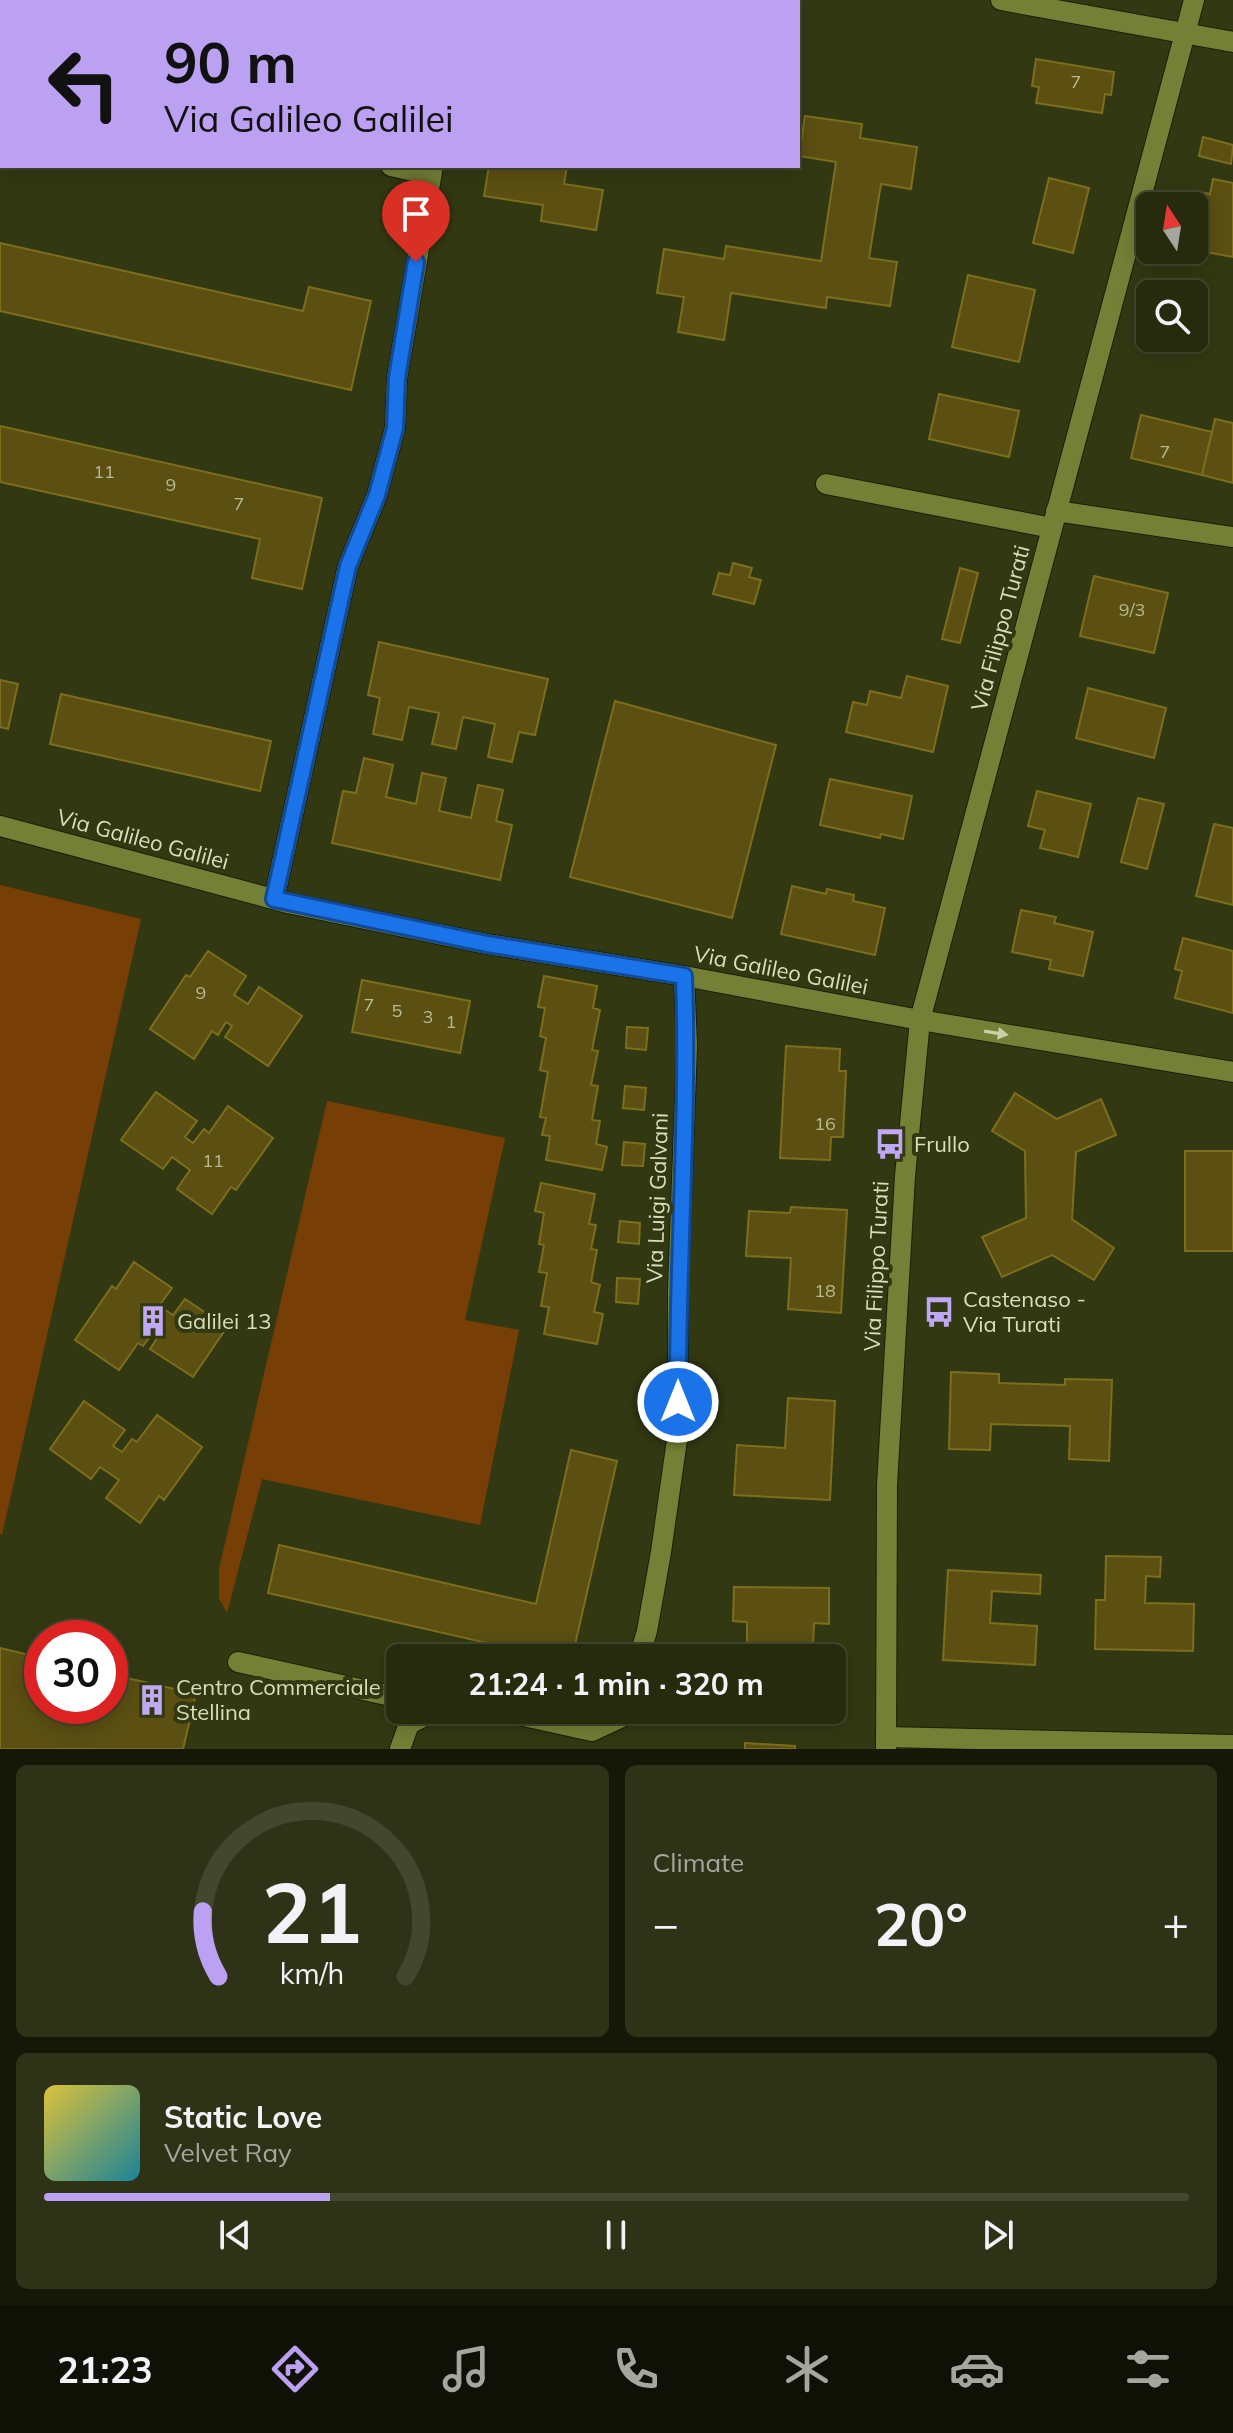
<!DOCTYPE html>
<html lang="en">
<head>
<meta charset="utf-8">
<style>
	:root { --surface:#262b0e; --page:#2e3317; --text:#f1f3f6; --muted:#a4a79e; --line:#42472e; --accent:#bca0f2 }
	body { margin:0; font-family:Mulish,sans-serif; background:var(--page); color:var(--text); height:100vh; display:flex; flex-direction:column; font-size:30px; white-space:nowrap }
	* { box-sizing:border-box; margin:0 }
	p { font-size:26px; color:var(--muted) }
	.icon { flex:none; width:44px; height:44px; fill:none; stroke:currentColor; stroke-width:2; stroke-linecap:round; stroke-linejoin:round }
	.map { position:relative; height:1749px; overflow:hidden }
	.panel { display:flex; flex-direction:column; gap:16px; padding:16px; background:#151808; flex:1 }
	.panel>* { flex:none }
	.top-card { position:absolute; left:0px; top:0px; width:800px; height:168px; box-shadow:0 4px 20px #0003,0 0 0 2px var(--line); background:#bca0f2; color:#111; overflow:hidden }
	.needle { width:52px; rotate:348deg }
	.tools { position:absolute; left:1136px; top:192px; display:grid; gap:16px }
	.tools a { display:grid; place-items:center; width:72px; height:72px; border-radius:12px; background:var(--surface); box-shadow:0 4px 20px #0003,0 0 0 2px var(--line); font-size:40px }
	.speed { position:absolute; left:24px; top:1620px; display:flex; gap:16px; font-size:40px; font-weight:700; text-align:center }
	.speed>* { display:grid; place-content:center; width:104px; height:104px; border-radius:50%; background:var(--surface); box-shadow:0 4px 20px #0003,0 0 0 2px var(--line); line-height:1 }
	.speed .limit { border:12px solid #d22; background:#fff; color:#111 }
	.pin { position:absolute; display:grid; place-items:center; width:68px; height:68px; color:#fff; margin:-82px -34px; border-radius:50% 50% 50% 0; rotate:-45deg; box-shadow:0 0 8px #0007 }
	.pin .icon { rotate:45deg }
	.me { position:absolute; width:88px; margin:-44px; rotate:0deg; stroke-linejoin:round; filter:drop-shadow(0 0 6px #0008) }
	.turn { display:flex; align-items:center; gap:28px; height:168px; padding:0 32px; font-size:36px }
	.turn .icon { width:104px; height:104px; stroke-width:2.5 }
	.turn b { display:block; font-size:56px; line-height:68px }
	.big { font-size:60px; font-weight:700; line-height:1.1 }
	.panel .widget { flex:1; display:flex; flex-direction:column; justify-content:center; gap:12px; min-width:0; padding:0 28px; border-radius:12px; background:var(--page) }
	.panel .dial { align-items:center; gap:0 }
	.dial svg { height:208px; overflow:visible; fill:none; stroke:var(--line); stroke-width:7; stroke-linecap:round; text-anchor:middle }
	.dial text { fill:var(--text); stroke:none }
	.song { display:flex; align-items:center; gap:24px }
	.cover { width:96px; height:96px; border-radius:12px; background:linear-gradient(135deg,hsl(50 70% 55%),hsl(190 70% 35%)) }
	.played { height:8px; border-radius:4px; background:linear-gradient(90deg,var(--accent) 25%,var(--line) 25%) }
	.keys { display:flex; justify-content:space-around; direction:ltr }
	.heat { display:flex; justify-content:space-between; align-items:center; font-size:44px; direction:ltr }
	.panel .tiles { flex:1; display:grid; gap:16px; grid-template-columns:1fr 1fr }
	.widget:last-child { grid-column:span 2 }
	.trip { position:absolute; left:386px; top:1644px; width:460px; height:80px; border-radius:12px; background:var(--surface); box-shadow:0 4px 20px #0003,0 0 0 2px var(--line); font-weight:700; line-height:80px; text-align:center }
	.dock { display:flex; height:128px; justify-content:space-around; align-items:center; background:#0f1106; color:var(--muted) }
	.dock .icon { width:56px; height:56px }
	.dock .on { color:var(--accent) }
	.dock b { font-size:36px; color:var(--text) }
	.map>svg:first-child { display:block }
	.green { fill:#773f05 }
	.building { fill:#5b4f12; stroke:#7d6e1d; stroke-width:2 }
	.lines { fill:none; stroke-linecap:round; stroke-linejoin:round }
	.street-casing { stroke:#1b1f07; stroke-width:22 }
	.street { stroke:#738036; stroke-width:20 }
	.oneway { fill:#c8d1a7 }
	.route-casing { stroke:#114b97; stroke-width:20 }
	.route { stroke:#1a73e8; stroke-width:14 }
	.labels { text-anchor:middle; dominant-baseline:central; stroke-width:8; stroke-linejoin:round; paint-order:stroke }
	.number-label { font-size:18px; fill:#b8bb91 }
	.street-label { font-size:22px; fill:#d7dfbb; stroke:#323912 }
	.poi-label { font-size:22px; fill:#d7dfbb; stroke:#323912; text-anchor:start }
</style>
</head>
<body>
<div class="map">
<svg width="1233" height="1749" viewBox="0 0 1233 1749">
	<rect width="100%" height="100%" fill="#323912"/>
	<g class="green">
		<path d="M0 885 141 919 2 1535 0 1534Z"/>
		<path d="M327 1101 505 1138 465 1320 519 1330 480 1525 262 1479 227 1613 219 1598V1569Z"/>
	</g>
	<g class="building">
		<path d="M40 0H208L39 2Z"/>
		<path d="M1036 59 1114 72 1111 95 1105 94 1102 113 1036 103 1039 87 1032 86Z"/>
		<path d="M805 116 862 124 860 138 917 147 911 189 881 184 869 258 897 262 890 306 827 297 826 308 731 293 724 340 678 332 684 297 657 293 664 249 724 259 726 246 821 261 836 162 799 156Z"/>
		<path d="M1203 137 1233 145 1231 164 1199 156Z"/>
		<path d="M489 166H567L564 184 603 190 596 230 541 221 543 205 484 196Z"/>
		<path d="M1049 178 1089 188 1073 253 1033 243Z"/>
		<path d="M1213 179 1233 183V257L1195 250 1198 232 1194 231V218L1199 192 1210 194Z"/>
		<path d="M0 243 303 311 309 287 371 301 351 390 0 311Z"/>
		<path d="M968 275 1035 290 1019 362 952 347Z"/>
		<path d="M939 394 1019 411 1009 457 929 439Z"/>
		<path d="M1141 415 1212 432 1202 475 1131 458Z"/>
		<path d="M1215 419 1233 423V483L1202 475Z"/>
		<path d="M0 426 322 498 302 589 252 578 260 539 0 482Z"/>
		<path d="M733 563 752 568 749 577 761 580 754 604 713 594 719 573 730 575Z"/>
		<path d="M960 568 978 573 960 643 942 639Z"/>
		<path d="M1094 576 1168 593 1154 653 1080 636Z"/>
		<path d="M379 642 548 679 535 735 519 732 512 762 488 757 495 724 463 717 456 749 432 744 439 713 409 707 402 740 373 734 380 698 368 695Z"/>
		<path d="M907 676 948 686 933 752 846 732 853 702 867 705 870 691 901 698Z"/>
		<path d="M0 680 18 684 8 729 0 727Z"/>
		<path d="M1088 688 1166 708 1154 758 1076 738Z"/>
		<path d="M61 694 271 741 260 791 50 744Z"/>
		<path d="M615 701 776 745 732 918 570 877Z"/>
		<path d="M364 758 393 765 386 797 416 804 422 773 446 778 439 811 471 818 478 785 503 790 496 821 512 825 500 880 332 843 343 791 356 793Z"/>
		<path d="M830 779 912 796 903 839 881 834 880 838 820 825Z"/>
		<path d="M1037 791 1091 804 1078 857 1040 848 1045 830 1028 826Z"/>
		<path d="M1138 798 1164 804 1147 869 1121 862Z"/>
		<path d="M1214 824 1233 828V905L1196 896Z"/>
		<path d="M792 886 826 894 827 889 854 895 853 901 885 908 875 955 781 934Z"/>
		<path d="M1021 910 1056 917 1054 923 1093 932 1083 976 1049 969 1051 960 1012 952Z"/>
		<path d="M1183 938 1233 951V1013L1175 998 1182 971 1175 969Z"/>
		<path d="M208 951 246 976 234 995 248 1004 259 987 302 1016 268 1066 225 1037 232 1026 226 1022 218 1035 212 1031 194 1059 150 1029 186 975 190 977Z"/>
		<path d="M544 976 597 986 593 1008 600 1010 592 1050 598 1051 591 1085 598 1086 592 1120 600 1121 596 1144 607 1147 602 1170 546 1160 550 1136 542 1135 546 1118 540 1117 548 1072 540 1070 546 1038 540 1036 545 1008 538 1007Z"/>
		<path d="M362 980 470 1001 460 1053 352 1032Z"/>
		<path d="M627 1027 648 1028 646 1050 626 1048Z"/>
		<path d="M786 1046 840 1049 839 1071H846L843 1137H831L830 1160 780 1158Z"/>
		<path d="M625 1086 646 1088 644 1110 623 1108Z"/>
		<path d="M156 1092 197 1121 185 1137 193 1143 204 1129 209 1133 228 1106 273 1138 236 1190 231 1187 212 1214 177 1189 190 1170 172 1157 163 1169 121 1140Z"/>
		<path d="M1015 1093 1057 1119 1101 1099 1116 1135 1076 1152 1072 1219 1114 1248 1094 1280 1052 1255 1002 1277 982 1237 1026 1218 1025 1151 992 1131Z"/>
		<path d="M624 1142 645 1144 643 1166 622 1165Z"/>
		<rect x="1185" y="1151" width="48" height="100"/>
		<path d="M541 1183 595 1194 589 1224 596 1225 591 1249 597 1250 591 1282 600 1285 594 1312 603 1314 597 1344 544 1334 549 1307 541 1306 547 1273 539 1272 544 1245 539 1244 544 1213 535 1211Z"/>
		<path d="M791 1207 847 1210 841 1313 788 1309 791 1258 746 1256 749 1211 790 1213Z"/>
		<path d="M620 1221 640 1223 639 1244 618 1242Z"/>
		<path d="M134 1262 172 1288 159 1306 173 1315 185 1299 227 1327 193 1377 150 1349 158 1337 152 1334 143 1346 138 1343 119 1370 75 1340 112 1286 116 1289Z"/>
		<path d="M617 1278 640 1279 638 1304 616 1302Z"/>
		<path d="M951 1372 999 1374V1383L1065 1385V1379L1112 1380 1109 1461 1069 1459 1070 1426 991 1424 990 1450 949 1449Z"/>
		<path d="M788 1398 835 1401 830 1500 734 1495 737 1445 785 1448Z"/>
		<path d="M84 1401 125 1430 113 1446 122 1452 132 1439 137 1442 157 1415 202 1447 164 1500 159 1496 140 1523 106 1498 119 1480 100 1467 91 1479 50 1449Z"/>
		<path d="M571 1450 617 1461 572 1658H553L268 1593 279 1545 536 1604Z"/>
		<path d="M1106 1556 1161 1557 1160 1577 1146 1576 1145 1603 1194 1604 1193 1651 1095 1649 1096 1600H1105Z"/>
		<path d="M948 1570 1041 1575 1040 1594 992 1591 990 1623 1037 1626 1035 1665 943 1660Z"/>
		<path d="M734 1587 829 1588V1624L814 1623 813 1644H803L802 1658H754V1643H747V1622L733 1621Z"/>
		<path d="M0 1648 42 1658V1706H110V1674L196 1694 183 1749H0Z"/>
		<path d="M745 1743 795 1746V1749H745Z"/>
	</g>
	<g class="lines">
		<defs>
			<g id="street">
				<path d="M1001 0 1233 42"/>
				<path d="M466 2V0"/>
				<path d="M0 81H2"/>
				<path d="M391 166 431 175"/>
				<path d="M826 484 1052 528"/>
				<path d="M1056 511 1233 537"/>
				<path d="M0 826 288 903 487 944 684 976 920 1020 1233 1072"/>
				<path d="M274 899 348 566 377 495 395 428 397 378 433 166"/>
				<path d="M639 1658 647 1631 661 1552 678 1433V1289L687 1045 684 976"/>
				<path d="M238 1662 400 1698"/>
				<path d="M465 1710 519 1715 592 1731 622 1717 624 1710"/>
				<path d="M886 1737 1232 1745"/>
				<path d="M400 1749 409 1724 436 1710"/>
				<path d="M886 1749 887 1485 905 1176 920 1020 1194 0"/>
			</g>
		</defs>
		<use href="#street" class="street-casing"/>
		<use href="#street" class="street"/>
	</g>
	<defs><path id="oneway-solid" d="M-6-.8H1V-3.2L6.5 0L1 3.2V.8H-6Z" transform="scale(2)"/></defs>
	<use class="oneway" href="#oneway-solid" transform="translate(996 1033) rotate(9)"/>
	<g class="lines">
		<defs>
			<path id="route" d="M416 262 397 378 395 428 377 495 348 566 274 899 487 944 684 976C689 1118 677 1260 678 1402"/>
		</defs>
		<use href="#route" class="route-casing"/>
		<use href="#route" class="route"/>
	</g>
	<defs>
		<symbol id="bus-bare" viewBox="-9 -9 18 18"><path d="M-5-6H5V4H4V6H2V4H-2V6H-4V4H-5ZM-3.5-4V0h7V-4ZM-3.5 1.2v1.5H-2V1.2ZM2 1.2v1.5H3.5V1.2Z" fill="#bfa8f4" stroke="#323912" stroke-width="2.5" paint-order="stroke"/></symbol>
		<symbol id="building-bare" viewBox="-9 -9 18 18"><path d="M-4-6H4V6H1V3H-1V6H-4ZM-2.5-4.3h1.7v1.8h-1.7ZM.8-4.3h1.7v1.8H.8ZM-2.5-1h1.7V.8h-1.7ZM.8-1h1.7V.8H.8Z" fill="#bfa8f4" stroke="#323912" stroke-width="2.5" paint-order="stroke"/></symbol>
	</defs>
	<g fill-rule="evenodd">
		<use href="#bus-bare" x="868" y="1122" width="44" height="44"/>
		<use href="#bus-bare" x="917" y="1290" width="44" height="44"/>
		<use href="#building-bare" x="131" y="1299" width="44" height="44"/>
		<use href="#building-bare" x="130" y="1678" width="44" height="44"/>
	</g>
	<g class="labels">
		<g class="number-label">
			<text x="1076" y="81">7</text>
			<text x="1165" y="451">7</text>
			<text x="104" y="471">11</text>
			<text x="171" y="484">9</text>
			<text x="239" y="503">7</text>
			<text x="1132" y="609">9/3</text>
			<text x="201" y="992">9</text>
			<text x="369" y="1004">7</text>
			<text x="397" y="1010">5</text>
			<text x="428" y="1016">3</text>
			<text x="451" y="1021">1</text>
			<text x="825" y="1123">16</text>
			<text x="213" y="1160">11</text>
			<text x="825" y="1290">18</text>
		</g>
		<g class="street-label">
			<text transform="translate(1000 628) rotate(-75)">Via Filippo Turati</text>
			<text transform="translate(143 839) rotate(15)">Via Galileo Galilei</text>
			<text transform="translate(781 970) rotate(11)">Via Galileo Galilei</text>
			<text transform="translate(657 1198) rotate(-88)">Via Luigi Galvani</text>
			<text transform="translate(876 1266) rotate(-87)">Via Filippo Turati</text>
		</g>
		<g class="poi-label">
			<text x="914" y="1144">Frullo</text>
			<text x="963" y="1299">Castenaso -<tspan x="963" dy="25">Via Turati</tspan></text>
			<text x="177" y="1321">Galilei 13</text>
			<text x="176" y="1687">Centro Commerciale<tspan x="176" dy="25">Stellina</tspan></text>
		</g>
	</g>
</svg>
<div class="tools">
<a><svg class="needle" viewBox="-14 -14 28 28"><path d="M0-13l5 13h-10z" fill="#e53935"/><path d="M0 13l5-13h-10z" fill="#a4a79e"/></svg></a>
<a><svg class="icon" aria-label="search" viewBox="0 0 24 24"><circle cx="10" cy="10" r="6"/><path d="M15 15l6 6"/></svg></a>
</div>
<div class="speed"><div class="limit">30</div></div>
<div class="pin" style="left:416px;top:262px;background:#d93025"><svg class="icon" aria-label="arrive" viewBox="0 0 24 24"><path d="M6 21V4h12l-3 4 3 4H6"/></svg></div>
<svg class="me" style="left:678px;top:1402px" viewBox="-20 -20 40 40"><circle r="17" fill="#1a73e8" stroke="#fff" stroke-width="3"/><path d="M0-11L8 9 0 5-8 9z" fill="#fff"/></svg>
<div class="trip">21:24 · 1 min · 320 m</div>
<div class="top-card">
<div class="turn"><svg class="icon" aria-label="left" viewBox="0 0 24 24"><path d="M17 20v-9H6M10 6l-5 5 5 5"/></svg><div><b>90 m</b>Via Galileo Galilei</div></div>
</div>
</div>
<section class="panel">
<div class="tiles">
<div class="widget dial"><svg viewBox="0 0 100 80">
<path d="M14 69A42 42 0 1 1 86 69"/>
<path d="M14 69A42 42 0 0 1 8 44" stroke="#bca0f2"/>
<text x="50" y="56" font-size="32" font-weight="700">21</text>
<text x="50" y="72" font-size="11">km/h</text>
</svg></div>
<div class="widget"><p>Climate</p>
<div class="heat"><a>−</a><b class="big">20°</b><a>+</a></div>
</div>
<div class="widget">
<div class="song"><i class="cover"></i><div><b>Static Love</b><p>Velvet Ray</p></div></div>
<div class="played"></div>
<div class="keys"><svg class="icon" aria-label="previous" viewBox="0 0 24 24"><path d="M18 5L8 12l10 7zM5 5v14"/></svg><svg class="icon" aria-label="pause" viewBox="0 0 24 24"><path d="M8 5v14M16 5v14"/></svg><svg class="icon" aria-label="next" viewBox="0 0 24 24"><path d="M6 5l10 7-10 7zM19 5v14"/></svg></div>
</div>
</div>
</section>
<nav class="dock">
<b>21:23</b>
<svg class="icon on" aria-label="directions" viewBox="0 0 24 24"><path d="M12 3l9 9-9 9-9-9zM9 14v-3h6M13 9l2 2-2 2"/></svg>
<svg class="icon" aria-label="music" viewBox="0 0 24 24"><path d="M9 18V5l10-2v13"/><circle cx="6" cy="18" r="3"/><circle cx="16" cy="16" r="3"/></svg>
<svg class="icon" aria-label="phone" viewBox="0 0 24 24"><path d="M5 4h4l2 5-3 2q2 4 5 5l2-3 5 2v4C11 20 4 13 5 4z"/></svg>
<svg class="icon" aria-label="climate" viewBox="0 0 24 24"><path d="M12 3v18M4 7l16 10M4 17L20 7"/></svg>
<svg class="icon" aria-label="car" viewBox="0 0 24 24"><path d="M5 17H2v-5l4-1 3-4h7l3 4 3 1v5h-3M9 17h6M6 11h13"/><circle cx="7" cy="17" r="2"/><circle cx="17" cy="17" r="2"/></svg>
<svg class="icon" aria-label="filters" viewBox="0 0 24 24"><path d="M4 7h16M4 17h16"/><circle cx="9" cy="7" r="2"/><circle cx="15" cy="17" r="2"/></svg>
</nav>
</body>
</html>
